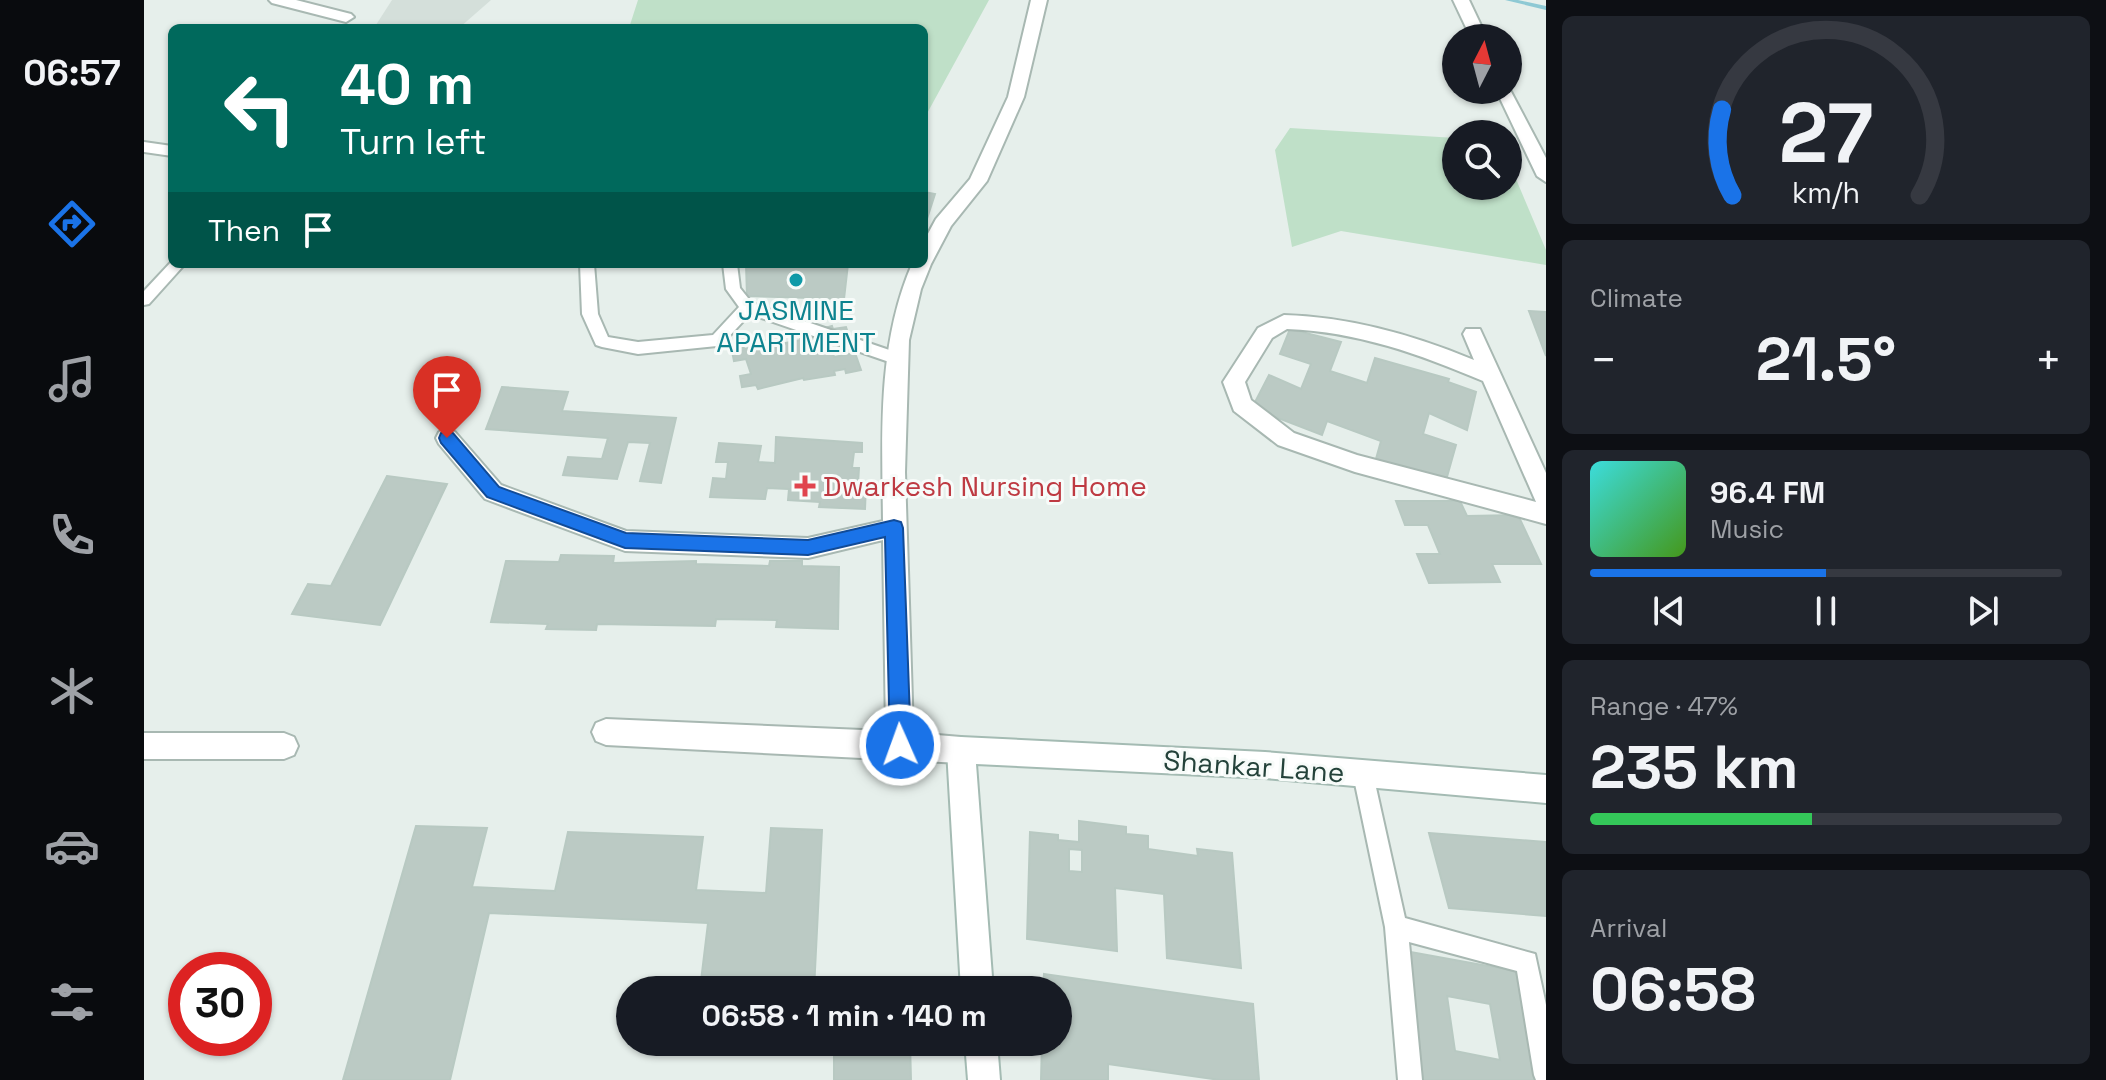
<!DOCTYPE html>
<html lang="en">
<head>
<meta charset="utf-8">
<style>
	:root { --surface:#171b24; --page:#20242c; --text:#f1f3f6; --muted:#9ea1a6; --line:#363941; --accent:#1a73e8 }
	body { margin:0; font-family:"Space Grotesk",sans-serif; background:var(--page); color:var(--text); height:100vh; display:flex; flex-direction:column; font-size:30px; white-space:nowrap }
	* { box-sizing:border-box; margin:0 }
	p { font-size:26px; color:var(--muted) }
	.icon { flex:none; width:44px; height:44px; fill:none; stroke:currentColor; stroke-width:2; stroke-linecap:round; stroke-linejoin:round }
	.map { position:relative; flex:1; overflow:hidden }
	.drawer { display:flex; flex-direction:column; gap:16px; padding:16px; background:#0d0f14; width:560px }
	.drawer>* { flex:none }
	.banner { position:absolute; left:24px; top:24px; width:760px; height:244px; border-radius:12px; box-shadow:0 2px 6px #0004; background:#00695c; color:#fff; overflow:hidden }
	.needle { width:52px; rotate:6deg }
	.tools { position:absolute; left:1298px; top:24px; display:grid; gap:16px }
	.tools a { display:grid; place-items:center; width:80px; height:80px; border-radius:50%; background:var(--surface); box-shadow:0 2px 6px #0004; font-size:40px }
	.speed { position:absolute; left:24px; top:952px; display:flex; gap:16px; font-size:40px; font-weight:700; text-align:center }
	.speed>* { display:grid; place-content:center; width:104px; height:104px; border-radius:50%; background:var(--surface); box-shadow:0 2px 6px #0004; line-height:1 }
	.speed .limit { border:12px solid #d22; background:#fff; color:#111 }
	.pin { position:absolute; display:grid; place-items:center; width:68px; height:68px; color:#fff; margin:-82px -34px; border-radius:50% 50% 50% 0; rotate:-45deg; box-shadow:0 0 8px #0007 }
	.pin .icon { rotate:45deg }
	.me { position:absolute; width:88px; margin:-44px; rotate:358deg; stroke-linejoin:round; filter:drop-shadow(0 0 6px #0008) }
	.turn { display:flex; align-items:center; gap:28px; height:168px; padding:0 40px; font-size:36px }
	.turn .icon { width:104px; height:104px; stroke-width:2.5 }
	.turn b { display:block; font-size:56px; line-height:68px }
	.then { display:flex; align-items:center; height:76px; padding:0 40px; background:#0003; gap:16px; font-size:30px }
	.big { font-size:60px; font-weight:700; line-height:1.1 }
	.drawer .card { flex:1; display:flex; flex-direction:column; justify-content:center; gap:12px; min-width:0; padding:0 28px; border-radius:12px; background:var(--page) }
	.drawer .dial { align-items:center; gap:0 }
	.dial svg { height:208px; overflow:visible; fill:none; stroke:var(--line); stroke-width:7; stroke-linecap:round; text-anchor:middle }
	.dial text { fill:var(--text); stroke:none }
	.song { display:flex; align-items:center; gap:24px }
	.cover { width:96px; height:96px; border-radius:12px; background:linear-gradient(135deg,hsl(180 70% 55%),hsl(100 70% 35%)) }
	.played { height:8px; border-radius:4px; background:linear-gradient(90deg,var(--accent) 50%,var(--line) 50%) }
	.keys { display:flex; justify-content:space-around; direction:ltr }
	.heat { display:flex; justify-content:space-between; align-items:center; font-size:44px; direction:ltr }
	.charge { height:12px; border-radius:6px; background:linear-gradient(90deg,#34c759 47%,var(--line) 0) }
	.trip { position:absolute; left:472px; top:976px; width:456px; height:80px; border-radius:40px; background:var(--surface); box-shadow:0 2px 6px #0004; font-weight:700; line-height:80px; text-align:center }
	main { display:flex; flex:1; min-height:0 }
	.tab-bar { display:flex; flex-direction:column; width:144px; justify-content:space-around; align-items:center; background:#090b0e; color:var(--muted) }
	.tab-bar .icon { width:56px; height:56px }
	.tab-bar .current { color:var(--accent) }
	.tab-bar b { font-size:36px; color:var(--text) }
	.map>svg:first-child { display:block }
	.built { fill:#d4dfda }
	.green { fill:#bfe0c8 }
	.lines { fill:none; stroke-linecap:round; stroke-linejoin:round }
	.stream { fill:#8ec9d4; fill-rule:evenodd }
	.building { fill:#bbcac4; stroke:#b8c9c2; stroke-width:2; fill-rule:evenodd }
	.lane-casing { stroke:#a8b8b2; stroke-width:4 }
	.street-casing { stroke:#a8b8b2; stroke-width:4 }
	.secondary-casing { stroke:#a4bbb3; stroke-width:4 }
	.lane { fill:#fff; fill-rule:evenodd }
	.street { fill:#fff; fill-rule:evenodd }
	.secondary { fill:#fff; fill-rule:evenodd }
	.route { fill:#1a73e8; stroke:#114b97; stroke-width:2 }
	.culture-dot { fill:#0f9aa8; stroke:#f7fbf9; stroke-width:3 }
	.health-dot { fill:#e0444e; stroke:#f7fbf9; stroke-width:3 }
	.labels { text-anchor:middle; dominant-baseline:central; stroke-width:6; stroke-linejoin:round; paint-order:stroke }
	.culture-label { font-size:28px; fill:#0d838f; stroke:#f7fbf9 }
	.health-label { font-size:28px; fill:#be3a42; stroke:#f7fbf9; text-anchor:start }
	.street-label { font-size:28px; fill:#24423a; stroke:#f7fbf9 }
</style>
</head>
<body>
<main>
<nav class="tab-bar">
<b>06:57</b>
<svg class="icon current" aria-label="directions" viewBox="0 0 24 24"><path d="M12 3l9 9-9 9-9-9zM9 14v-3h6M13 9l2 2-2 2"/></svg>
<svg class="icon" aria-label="music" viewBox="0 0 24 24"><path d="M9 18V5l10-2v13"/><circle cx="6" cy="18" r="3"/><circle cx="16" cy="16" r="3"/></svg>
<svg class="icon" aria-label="phone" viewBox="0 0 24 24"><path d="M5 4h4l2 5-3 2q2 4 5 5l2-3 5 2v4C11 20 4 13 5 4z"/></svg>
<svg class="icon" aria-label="climate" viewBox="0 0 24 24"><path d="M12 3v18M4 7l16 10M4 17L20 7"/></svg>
<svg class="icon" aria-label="car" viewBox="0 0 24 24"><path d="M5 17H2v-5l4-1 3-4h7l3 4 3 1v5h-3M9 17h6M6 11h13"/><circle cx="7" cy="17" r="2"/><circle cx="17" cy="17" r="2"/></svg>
<svg class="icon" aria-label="filters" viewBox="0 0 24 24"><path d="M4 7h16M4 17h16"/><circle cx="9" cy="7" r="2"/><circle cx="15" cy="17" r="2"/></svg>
</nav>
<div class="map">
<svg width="1402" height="1080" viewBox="0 0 1402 1080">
	<rect width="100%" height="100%" fill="#e6efeb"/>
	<path class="built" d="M248 0H347L315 28H230Z"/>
	<g class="green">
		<path d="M494 0H845L780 119V28H485Z"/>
		<path d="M1146 128 1312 138V186H1364V160L1402 250V265L1197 231 1148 247 1131 150Z"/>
	</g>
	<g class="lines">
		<path class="stream" d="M1361 0H1374L1402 6V10Z"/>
	</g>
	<g class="building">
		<path d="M780 192 791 194 780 228Z"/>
		<path d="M602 264H704L700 299 603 296Z"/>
		<path d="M1385 311 1402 312V356Z"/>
		<path d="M688 326 689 329 702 327 706 339 686 343 690 357 711 353 717 370 702 373 701 369 690 371 691 375 660 380 659 378 614 389 612 385 598 387 596 376 607 374 602 359 590 361 588 351 595 350 593 345H599L600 349 610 347 609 343 625 340 626 346 657 340 655 335Z"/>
		<path d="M1146 329 1197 342 1186 371 1223 383 1231 358 1305 379 1304 382 1332 392 1323 430 1285 413 1279 434 1312 445 1301 484 1232 459 1237 441 1183 421 1178 435 1108 408 1125 375 1157 389 1167 364 1136 354Z"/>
		<path d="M358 387 424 392 418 411 532 418 517 483 496 481 506 443 484 442 473 479 419 475 424 457 458 459 464 438 342 429Z"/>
		<path d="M632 437 718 443V452H710L708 468H715L714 484 722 485 721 509 675 507 676 502 644 500 645 489 623 488 621 499 566 497 569 478 582 479 584 462H572L575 443 617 446 614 462 631 463Z"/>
		<path d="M243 476 303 484 236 625 148 614 164 584 187 586Z"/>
		<path d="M1252 501H1316L1323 516 1374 515 1397 564H1348L1356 582 1285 583 1273 554H1296L1284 525H1261Z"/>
		<path d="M417 555 470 556 469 563 552 561V564L625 566 626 561H658V566L695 567 694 629 632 627 633 620 572 619 571 626 453 624 452 630 402 629 404 624 347 622 362 561 415 562Z"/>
		<path d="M935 821 982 827V834L1004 836V849L1054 856 1053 849 1088 853 1097 968 1023 958 1020 894 971 888 973 951 883 939 886 832 914 835V840L935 842ZM925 849 938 850V872L925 871Z"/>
		<path d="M272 826 343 828 328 887 411 891 424 832 559 837 552 890 622 893 627 828 678 830 670 990H617V984L557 981 564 923 345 913 306 1080H199Z"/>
		<path d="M1285 833 1402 842V916L1305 908Z"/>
		<path d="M1261 951 1372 971 1391 1080H1279ZM1303 996 1346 1004 1356 1060 1311 1051Z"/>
		<path d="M900 974 1109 1004 1115 1080H1076L964 1064V1080H897L898 1042H914V990H899Z"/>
		<path d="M613 1042H667V1049L612 1046Z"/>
		<path d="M690 1042H766L767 1080H690Z"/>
	</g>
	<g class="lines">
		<defs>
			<g id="lane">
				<path d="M28 261V264H41L5 304 0 305V291Z"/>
				<path d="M436 264H450L454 314 464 337 494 342 569 335 595 307 582 289 579 264H593L596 288 608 303 757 354 759 358 751 364 606 314 578 344 573 346 494 354 458 347 452 345 438 314Z"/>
				<path d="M1219 764 1226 767 1229 774 1261 918 1391 954 1402 1005V1080H1392L1390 1075 1373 971 1265 942 1278 1080H1254L1241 927 1209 774 1212 767Z"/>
			</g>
			<g id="street">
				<path d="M125 0H152L207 14 210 17 202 22 128 3Z"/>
				<path d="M887 0H903L880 97 843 181 807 226 787 264 777 289 765 340 761 472 769 733 817 737 827 741 831 750 827 759 817 763 462 745 452 741 448 732 452 723 462 719 742 731 739 540 664 558 481 551 341 499 295 444 292 438 295 432 303 429 311 432 357 485 482 531 664 538 739 521C738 434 733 345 768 264H780V241L792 219 826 179 864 97Z"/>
				<path d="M1309 0H1325L1343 38H1327Z"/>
				<path d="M1364 86 1402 158V182L1393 176 1352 90H1364Z"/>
				<path d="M0 142 28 146V156L0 152Z"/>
				<path d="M1140 315C1206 317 1270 335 1330 360L1319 334 1322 329H1336L1402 473V524L1211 472 1134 445 1090 411 1079 382 1114 328ZM1143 329C1215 332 1275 354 1339 381L1392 502 1213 455 1150 433 1107 400 1101 382 1128 338Z"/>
				<path d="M0 733H140L150 737 154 746 150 755 140 759H0Z"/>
			</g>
			<g id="secondary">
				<path d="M817 737 1121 752 1402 775V803L1121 778 832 764 849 990H817L803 750 807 741Z"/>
				<path d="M821 1042H853L856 1080H824Z"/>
			</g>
		</defs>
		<use href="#lane" class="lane-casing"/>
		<use href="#street" class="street-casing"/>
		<use href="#secondary" class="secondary-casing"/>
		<use href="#lane" class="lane"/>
		<use href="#street" class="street"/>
		<use href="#secondary" class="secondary"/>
	</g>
	<path class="route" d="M303 431 309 433 355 487 482 533 664 540 750 520 757 522 759 528 767 745 764 752 756 755 749 752 746 745 741 537 664 555 481 548 343 497 297 443 295 438 297 433Z"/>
	<circle class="culture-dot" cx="652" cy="280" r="8"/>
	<path class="health-dot" d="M657 474h8v8h8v8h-8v8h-8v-8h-8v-8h8z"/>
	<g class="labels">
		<g class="culture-label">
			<text x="652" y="310">JASMINE<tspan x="652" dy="32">APARTMENT</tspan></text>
		</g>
		<g class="health-label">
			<text x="679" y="486">Dwarkesh Nursing Home</text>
		</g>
		<g class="street-label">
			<text transform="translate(1110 766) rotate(4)">Shankar Lane</text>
		</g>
	</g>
</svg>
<div class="tools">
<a><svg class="needle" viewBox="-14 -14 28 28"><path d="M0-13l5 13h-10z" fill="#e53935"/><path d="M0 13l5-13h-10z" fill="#9ea1a6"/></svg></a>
<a><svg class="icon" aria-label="search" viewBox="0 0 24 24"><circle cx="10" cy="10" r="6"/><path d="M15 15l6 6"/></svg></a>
</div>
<div class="speed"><div class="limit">30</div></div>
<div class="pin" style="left:303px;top:438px;background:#d93025"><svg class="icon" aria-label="arrive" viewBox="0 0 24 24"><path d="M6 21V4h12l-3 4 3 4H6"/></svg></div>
<svg class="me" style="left:756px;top:745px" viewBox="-20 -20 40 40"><circle r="17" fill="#1a73e8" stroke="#fff" stroke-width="3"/><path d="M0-11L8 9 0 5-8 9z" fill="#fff"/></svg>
<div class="trip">06:58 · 1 min · 140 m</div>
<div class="banner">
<div class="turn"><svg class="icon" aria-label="left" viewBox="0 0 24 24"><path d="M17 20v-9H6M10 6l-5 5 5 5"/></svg><div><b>40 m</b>Turn left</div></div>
<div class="then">Then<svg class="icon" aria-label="arrive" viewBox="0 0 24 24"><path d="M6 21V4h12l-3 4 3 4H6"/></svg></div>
</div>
</div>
<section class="drawer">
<div class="card dial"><svg viewBox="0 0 100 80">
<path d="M14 69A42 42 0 1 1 86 69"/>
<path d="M14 69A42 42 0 0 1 10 36" stroke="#1a73e8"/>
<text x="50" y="56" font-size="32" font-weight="700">27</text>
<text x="50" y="72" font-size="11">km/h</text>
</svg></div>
<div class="card"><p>Climate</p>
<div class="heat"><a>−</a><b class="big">21.5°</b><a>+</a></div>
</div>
<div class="card">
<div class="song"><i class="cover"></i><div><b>96.4 FM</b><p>Music</p></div></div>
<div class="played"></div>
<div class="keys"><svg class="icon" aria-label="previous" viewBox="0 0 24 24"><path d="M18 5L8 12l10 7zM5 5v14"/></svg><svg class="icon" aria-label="pause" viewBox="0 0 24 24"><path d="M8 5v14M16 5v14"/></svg><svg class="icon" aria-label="next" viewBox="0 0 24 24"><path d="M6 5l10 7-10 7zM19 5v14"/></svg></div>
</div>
<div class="card"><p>Range · 47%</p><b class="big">235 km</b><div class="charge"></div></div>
<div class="card"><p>Arrival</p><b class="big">06:58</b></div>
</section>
</main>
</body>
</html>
